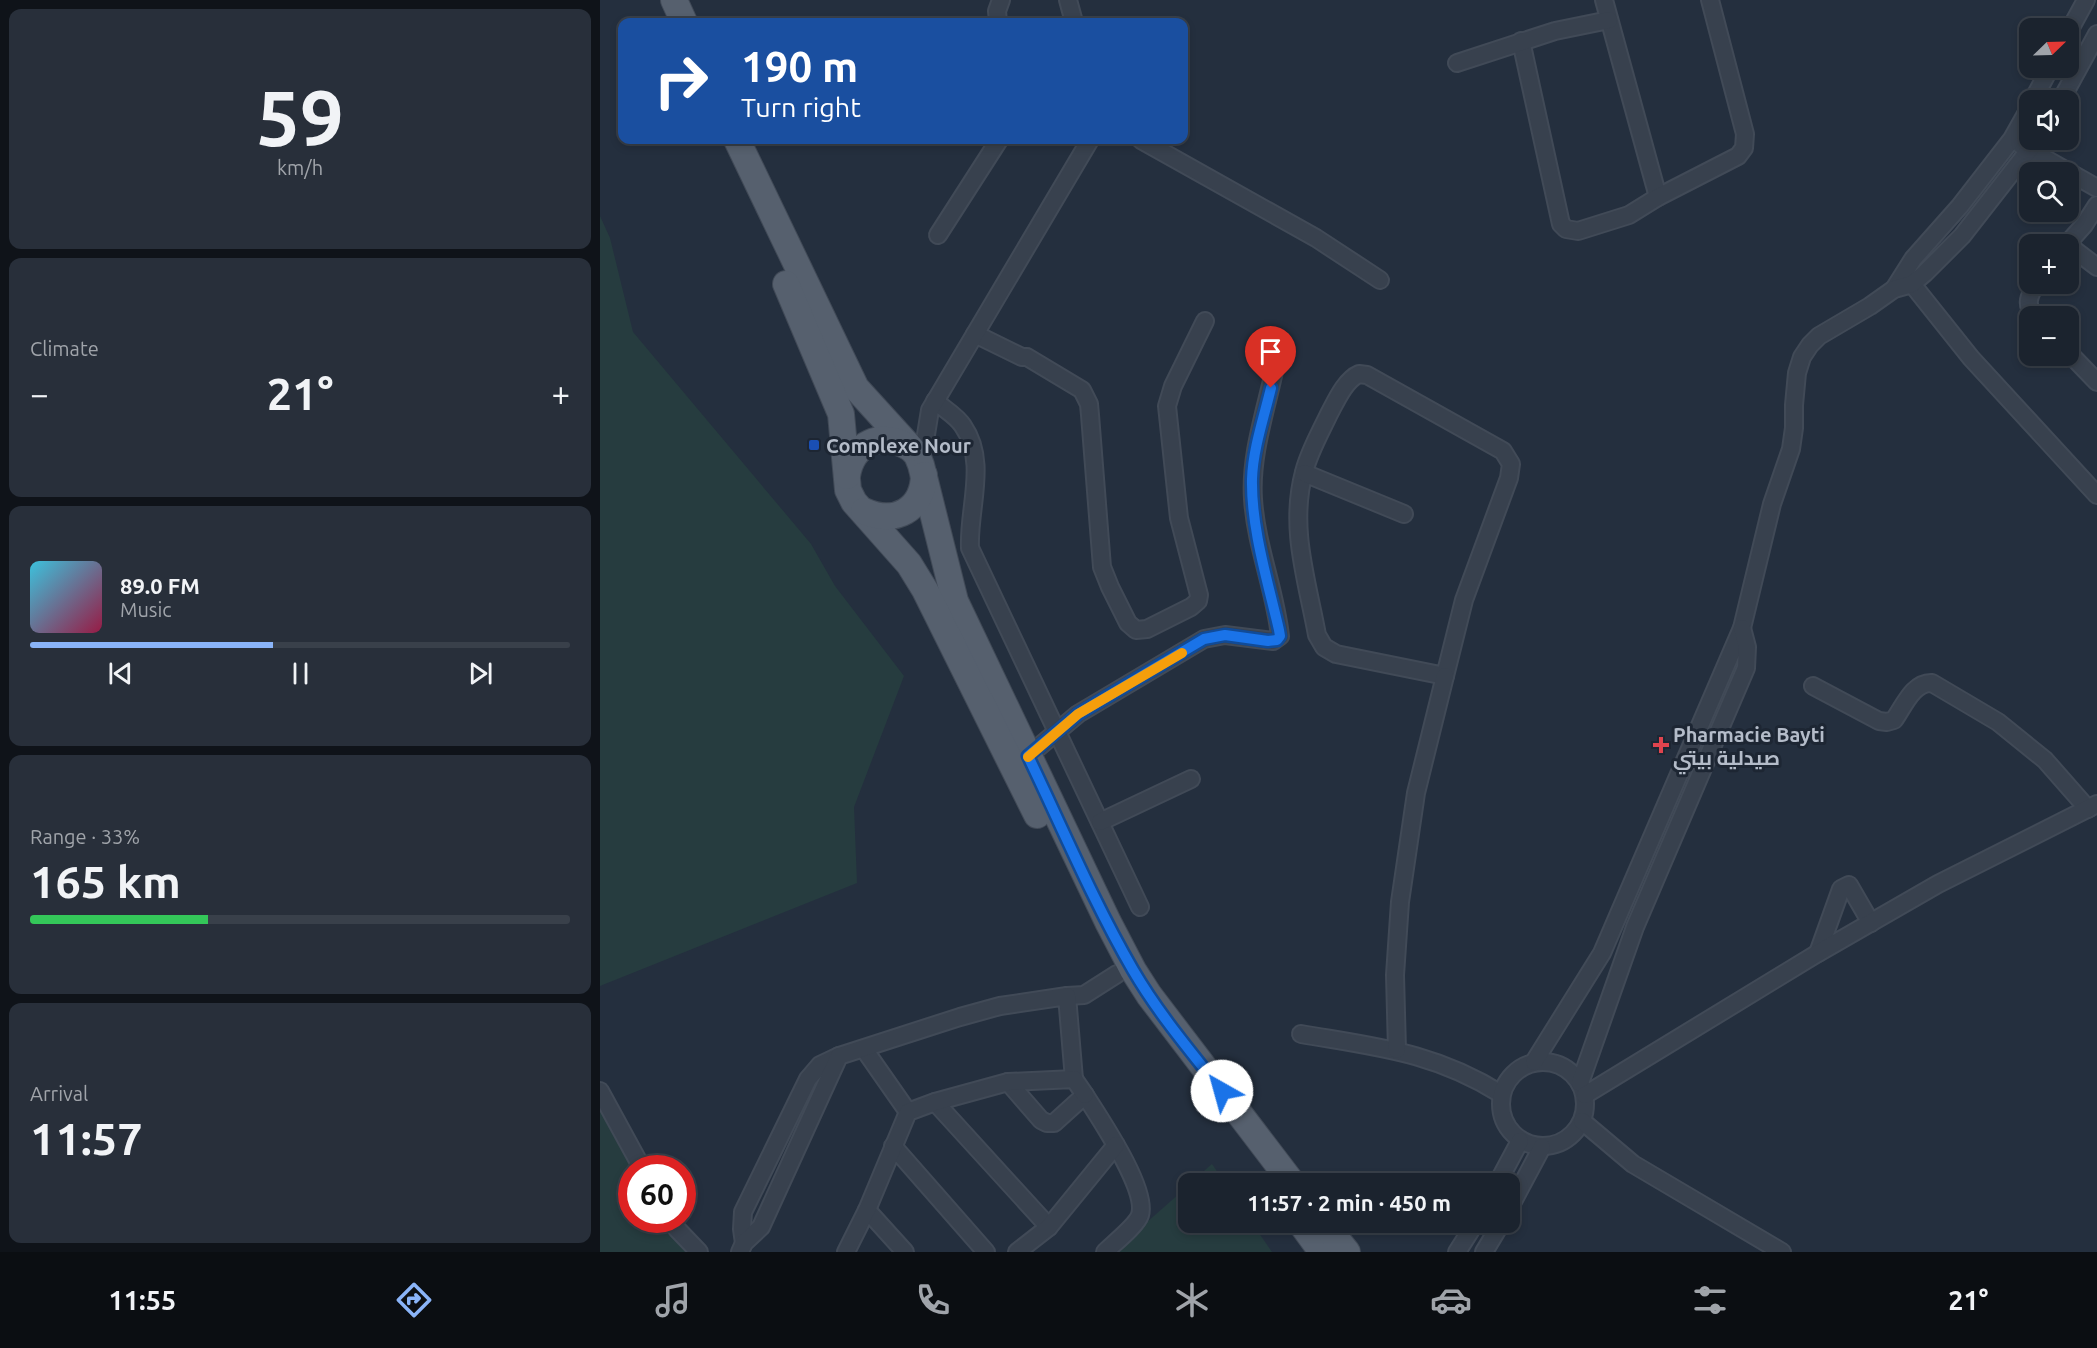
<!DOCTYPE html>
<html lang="en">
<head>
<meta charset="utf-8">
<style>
	:root { --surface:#1b232e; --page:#282f3a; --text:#f1f3f6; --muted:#a0a4aa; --line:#39404a; --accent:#8ab4f8 }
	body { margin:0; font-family:Ubuntu,Cairo,sans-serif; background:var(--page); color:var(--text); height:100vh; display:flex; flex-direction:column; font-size:22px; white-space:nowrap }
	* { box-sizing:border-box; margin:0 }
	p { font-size:20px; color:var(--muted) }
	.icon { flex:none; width:33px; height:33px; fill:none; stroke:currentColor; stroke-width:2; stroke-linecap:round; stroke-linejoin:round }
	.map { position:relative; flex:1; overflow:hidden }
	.drawer { display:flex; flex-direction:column; gap:9px; padding:9px; background:#0f1319; width:600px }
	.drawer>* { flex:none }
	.top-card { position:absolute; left:18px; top:18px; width:570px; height:126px; border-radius:12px; box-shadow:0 3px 9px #0003,0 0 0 2px var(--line); background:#1a4fa0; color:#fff; overflow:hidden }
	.needle { width:39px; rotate:67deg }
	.controls { position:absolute; left:1419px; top:18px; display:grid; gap:12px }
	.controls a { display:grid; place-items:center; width:60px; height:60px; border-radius:12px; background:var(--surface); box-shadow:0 3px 9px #0003,0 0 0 2px var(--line); font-size:30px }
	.speed { position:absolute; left:18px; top:1155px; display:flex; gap:12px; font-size:30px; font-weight:700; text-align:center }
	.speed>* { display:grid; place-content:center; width:78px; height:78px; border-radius:50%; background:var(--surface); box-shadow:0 3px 9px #0003,0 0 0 2px var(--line); line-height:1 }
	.speed .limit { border:9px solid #d22; background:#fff; color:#111 }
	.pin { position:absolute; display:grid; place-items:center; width:51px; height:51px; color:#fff; margin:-62px -26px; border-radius:50% 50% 50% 0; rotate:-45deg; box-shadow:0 0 6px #0007 }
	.pin .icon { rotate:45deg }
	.me { position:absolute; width:66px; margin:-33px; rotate:322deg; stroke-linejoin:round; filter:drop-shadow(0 0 4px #0008) }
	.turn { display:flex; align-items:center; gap:21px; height:126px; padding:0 24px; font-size:27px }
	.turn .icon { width:78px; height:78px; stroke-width:2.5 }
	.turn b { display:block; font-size:42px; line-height:51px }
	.big { font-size:45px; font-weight:600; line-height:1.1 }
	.drawer .card { flex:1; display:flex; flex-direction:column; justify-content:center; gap:9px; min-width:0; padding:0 21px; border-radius:12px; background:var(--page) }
	.drawer .dial { align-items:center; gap:0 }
	.dial b { font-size:78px; line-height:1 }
	.song { display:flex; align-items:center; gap:18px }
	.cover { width:72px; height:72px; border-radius:9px; background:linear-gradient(135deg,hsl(190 70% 55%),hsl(340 70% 35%)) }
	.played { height:6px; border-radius:3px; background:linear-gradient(90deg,var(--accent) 45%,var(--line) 45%) }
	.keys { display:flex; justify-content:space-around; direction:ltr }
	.heat { display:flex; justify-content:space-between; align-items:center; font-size:33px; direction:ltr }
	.charge { height:9px; border-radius:4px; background:linear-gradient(90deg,#34c759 33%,var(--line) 0) }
	.trip { position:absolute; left:578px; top:1173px; width:342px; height:60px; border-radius:12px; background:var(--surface); box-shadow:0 3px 9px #0003,0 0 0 2px var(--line); font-weight:600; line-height:60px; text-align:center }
	.menu { display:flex; height:96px; justify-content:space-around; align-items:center; background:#0b0e12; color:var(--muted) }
	.menu .icon { width:42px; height:42px }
	.menu .active { color:var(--accent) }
	.menu b { font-size:27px; color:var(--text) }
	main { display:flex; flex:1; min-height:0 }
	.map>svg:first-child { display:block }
	.green { fill:#263c3f }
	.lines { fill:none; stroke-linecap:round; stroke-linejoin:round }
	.minor-casing { stroke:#414a57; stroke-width:20 }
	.primary-casing { stroke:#414a57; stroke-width:28 }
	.minor { stroke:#38414e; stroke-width:16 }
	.primary { stroke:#56606e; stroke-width:26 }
	.route-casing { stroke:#114b97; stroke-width:15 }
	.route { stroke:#1a73e8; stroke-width:10 }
	.slow { stroke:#f59e0b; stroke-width:10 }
	.transit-dot { fill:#1a4fb4; stroke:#1d2633; stroke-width:2 }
	.health-dot { fill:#e0444e; stroke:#1d2633; stroke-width:2 }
	.labels { text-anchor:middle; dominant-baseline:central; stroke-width:6; stroke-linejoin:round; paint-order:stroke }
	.poi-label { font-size:20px; font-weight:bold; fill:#b4bcc9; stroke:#1d2633; text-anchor:start }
</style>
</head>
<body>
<main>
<section class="drawer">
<div class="card dial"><b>59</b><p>km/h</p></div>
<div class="card"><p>Climate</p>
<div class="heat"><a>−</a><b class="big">21°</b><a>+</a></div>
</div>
<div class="card">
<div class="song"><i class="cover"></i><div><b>89.0 FM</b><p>Music</p></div></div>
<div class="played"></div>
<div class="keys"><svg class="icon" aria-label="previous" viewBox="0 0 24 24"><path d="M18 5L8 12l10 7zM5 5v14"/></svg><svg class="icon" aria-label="pause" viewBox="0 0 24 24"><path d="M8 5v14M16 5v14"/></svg><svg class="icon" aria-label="next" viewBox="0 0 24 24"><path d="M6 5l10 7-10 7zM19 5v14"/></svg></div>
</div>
<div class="card"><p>Range · 33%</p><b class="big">165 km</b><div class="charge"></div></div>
<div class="card"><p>Arrival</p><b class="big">11:57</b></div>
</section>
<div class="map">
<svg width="1497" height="1252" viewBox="0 0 1497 1252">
	<rect width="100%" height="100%" fill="#242f3e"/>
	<g class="green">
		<path d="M0 216 10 238 33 332 211 544 235 586 304 676 254 807 257 883 0 986Z"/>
		<path d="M0 1106 41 1168H32V1220H75L96 1252H0Z"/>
		<path d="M612 1164 625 1183H590Z"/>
		<path d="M588 1186V1222L652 1223 672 1252H513Z"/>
	</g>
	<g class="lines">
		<defs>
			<g id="minor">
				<path d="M468 0 474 22"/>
				<path d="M1004 0 1058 197"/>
				<path d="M398 22 397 11 401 0"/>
				<path d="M1468 33 1486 0"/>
				<path d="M921 41 961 224 966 229 978 231 1029 215 1058 197 1138 156 1144 148 1145 134 1110 0"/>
				<path d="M857 63 955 31 1009 20"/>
				<path d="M1433 100 1450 68"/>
				<path d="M1461 100 1497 34"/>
				<path d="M541 140 716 238 780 280"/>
				<path d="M1421 145 1497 188"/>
				<path d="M338 235 399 140"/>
				<path d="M1467 244 1484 225 1497 205"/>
				<path d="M1468 245 1497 267"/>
				<path d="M1312 284 1371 358 1497 495"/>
				<path d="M1294 289 1313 259 1360 206 1412 139 1430 107"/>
				<path d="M1434 316C1425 304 1429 296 1436 284"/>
				<path d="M375 334 422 357H427L482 390 489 404 490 415 502 567 510 587 528 623 536 630 547 629 591 607 598 601 599 595 579 518 567 406 573 386 605 321"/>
				<path d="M1468 352 1497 382"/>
				<path d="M759 374 767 375 903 451 911 464 909 478 864 600 845 676 736 654 724 647 717 635C707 580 689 528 704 472 709 452 720 433 729 414 736 401 745 380 759 374Z"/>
				<path d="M335 401C344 409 357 416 363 426 388 462 368 508 370 548L540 907"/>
				<path d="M317 455 324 447 330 410 490 140"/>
				<path d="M704 473 804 514"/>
				<path d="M1213 686 1279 721 1287 722 1294 720C1304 706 1313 682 1332 683L1398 722 1445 760 1488 809"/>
				<path d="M428 756 478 714 604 639 625 635 673 641 680 636C675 590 656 546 653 499 650 455 666 410 675 367"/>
				<path d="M500 822 591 779"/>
				<path d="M1218 953 1241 889 1249 885 1271 923"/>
				<path d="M467 996 484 995 517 974"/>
				<path d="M701 1034C776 1047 834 1052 901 1094"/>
				<path d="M264 1049 308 1112"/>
				<path d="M797 1050 795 975 800 902 816 793 845 676"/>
				<circle cx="943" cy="1104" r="42"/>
				<path d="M934 1062 1002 953 1142 628 1172 504 1191 449 1194 428V405L1197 373 1202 357 1210 345 1219 336 1270 306 1294 289 1312 284 1325 273 1362 236 1437 140"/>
				<path d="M408 1082 441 1120 447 1123H454L485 1095C500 1119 548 1189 540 1215 537 1225 513 1244 505 1252"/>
				<path d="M980 1083 1035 927 1146 668 1147 647 1142 628"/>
				<path d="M0 1091 42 1168"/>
				<path d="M985 1095 1218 953 1338 884 1497 804"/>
				<path d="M335 1102 449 1227"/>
				<path d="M982 1121 1033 1164 1182 1252"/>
				<path d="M293 1146 386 1252"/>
				<path d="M897 1184 920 1141"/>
				<path d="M909 1209 942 1147"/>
				<path d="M267 1210 305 1252"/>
				<path d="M71 1220 77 1229 99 1252"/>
				<path d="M144 1243 142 1229 143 1212 208 1079 220 1065 239 1056"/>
				<path d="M140 1252 144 1243 161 1227 239 1056 360 1017 400 1006 467 996 474 1079"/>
				<path d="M246 1252 267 1210 308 1112 335 1102 408 1082 474 1079 485 1095"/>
				<path d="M417 1252 449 1227 516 1145"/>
				<path d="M857 1252 876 1222"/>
				<path d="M884 1252 902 1222"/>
			</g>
			<g id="primary">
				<path d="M74 0 84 22"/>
				<path d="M137 140 256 388 317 455 321 465 355 601 508 922 533 970 549 995 693 1184"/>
				<path d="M186 284 241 414 248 490 254 502 309 564 325 590 437 815"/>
				<path d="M247 476C252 443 282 430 310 448"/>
				<path d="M264 511C295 525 323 510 324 475"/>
				<path d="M700 1222 722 1252"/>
				<path d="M723 1222 747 1252"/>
			</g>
		</defs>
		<use href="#minor" class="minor-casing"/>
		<use href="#primary" class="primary-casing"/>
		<use href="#minor" class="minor"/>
		<use href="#primary" class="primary"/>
	</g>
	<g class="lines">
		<defs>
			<path id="route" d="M622 1091C591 1052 558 1013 533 970 493 901 462 827 428 756L478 714 604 639 625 635 668 641 677 640 680 636 679 630C668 582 651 528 652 479 653 449 664 417 671 388"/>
		</defs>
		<use href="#route" class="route-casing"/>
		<use href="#route" class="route"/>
		<path class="slow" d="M428 757 478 714 582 653"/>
	</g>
	<rect class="transit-dot" x="208" y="439" width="12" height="12" rx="3"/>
	<path class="health-dot" d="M1058 736h6v6h6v6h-6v6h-6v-6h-6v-6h6z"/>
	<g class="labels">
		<g class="poi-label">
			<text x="226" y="445">Complexe Nour</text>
			<text x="1073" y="734">Pharmacie Bayti<tspan x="1073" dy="23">صيدلية بيتي</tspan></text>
		</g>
	</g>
</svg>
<div class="controls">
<a><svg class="needle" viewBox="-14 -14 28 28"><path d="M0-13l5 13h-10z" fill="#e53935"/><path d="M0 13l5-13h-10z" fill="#a0a4aa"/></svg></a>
<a><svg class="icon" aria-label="sound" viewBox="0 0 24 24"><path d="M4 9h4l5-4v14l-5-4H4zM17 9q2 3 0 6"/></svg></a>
<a><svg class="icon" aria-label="search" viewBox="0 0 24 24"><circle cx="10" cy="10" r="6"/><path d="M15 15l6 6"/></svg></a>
<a>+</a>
<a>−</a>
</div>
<div class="speed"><div class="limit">60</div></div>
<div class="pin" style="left:671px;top:388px;background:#d93025"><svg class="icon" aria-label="arrive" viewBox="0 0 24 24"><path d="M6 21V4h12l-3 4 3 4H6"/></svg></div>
<svg class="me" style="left:622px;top:1091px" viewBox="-20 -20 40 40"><circle r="19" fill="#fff"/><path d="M0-13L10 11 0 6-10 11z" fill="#1a73e8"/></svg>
<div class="trip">11:57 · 2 min · 450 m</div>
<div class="top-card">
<div class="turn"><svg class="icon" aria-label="right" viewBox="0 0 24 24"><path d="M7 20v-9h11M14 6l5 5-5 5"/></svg><div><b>190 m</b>Turn right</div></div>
</div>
</div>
</main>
<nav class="menu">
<b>11:55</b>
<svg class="icon active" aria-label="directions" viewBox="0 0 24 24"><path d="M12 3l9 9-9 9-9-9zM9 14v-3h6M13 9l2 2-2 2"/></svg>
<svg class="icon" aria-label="music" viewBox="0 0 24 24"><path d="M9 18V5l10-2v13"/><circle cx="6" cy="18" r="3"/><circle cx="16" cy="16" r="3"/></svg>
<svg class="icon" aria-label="phone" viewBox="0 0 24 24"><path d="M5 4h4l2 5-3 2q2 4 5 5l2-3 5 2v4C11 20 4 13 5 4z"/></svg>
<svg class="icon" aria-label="climate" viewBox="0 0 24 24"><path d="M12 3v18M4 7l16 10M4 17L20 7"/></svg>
<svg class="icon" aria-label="car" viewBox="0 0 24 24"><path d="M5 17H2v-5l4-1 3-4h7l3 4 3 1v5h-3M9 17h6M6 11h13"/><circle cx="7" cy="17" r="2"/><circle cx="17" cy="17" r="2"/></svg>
<svg class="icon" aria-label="filters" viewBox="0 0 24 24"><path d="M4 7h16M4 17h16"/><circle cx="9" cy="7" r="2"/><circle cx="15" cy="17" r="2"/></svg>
<b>21°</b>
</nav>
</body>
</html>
